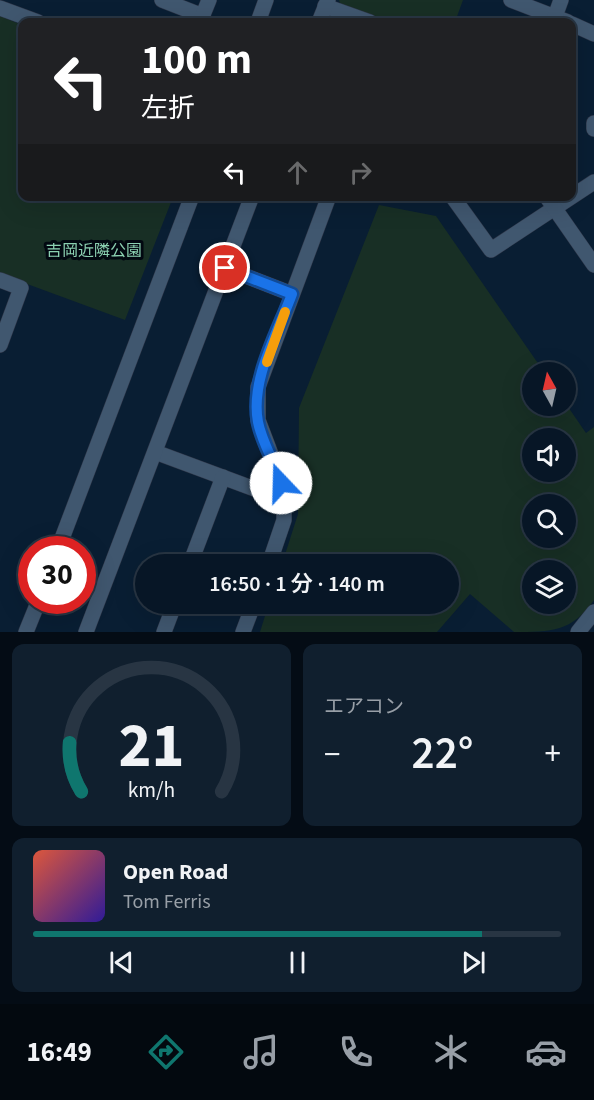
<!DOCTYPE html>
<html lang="ja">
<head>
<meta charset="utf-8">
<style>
	:root { --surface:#071626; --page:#101f2e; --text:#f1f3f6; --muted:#989fa7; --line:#283543; --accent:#0f766e }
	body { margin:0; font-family:"Source Sans 3","Noto Sans JP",sans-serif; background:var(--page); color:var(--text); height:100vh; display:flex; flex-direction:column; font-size:22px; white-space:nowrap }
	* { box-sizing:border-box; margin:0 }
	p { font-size:20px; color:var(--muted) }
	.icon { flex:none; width:33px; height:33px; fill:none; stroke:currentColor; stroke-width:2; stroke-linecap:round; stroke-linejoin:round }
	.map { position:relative; height:632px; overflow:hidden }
	.sheet { display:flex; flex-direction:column; gap:12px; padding:12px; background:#040c15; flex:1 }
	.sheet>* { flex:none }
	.guide { position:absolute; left:18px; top:18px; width:558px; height:183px; border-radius:12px; box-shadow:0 6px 24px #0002,0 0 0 2px var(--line); background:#202124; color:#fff; overflow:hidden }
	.needle { width:39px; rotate:352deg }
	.controls { position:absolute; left:522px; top:362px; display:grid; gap:12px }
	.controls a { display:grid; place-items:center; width:54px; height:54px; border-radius:50%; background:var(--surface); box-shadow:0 6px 24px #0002,0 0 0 2px var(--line); font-size:30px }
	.speed { position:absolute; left:18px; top:536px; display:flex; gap:12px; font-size:30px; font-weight:700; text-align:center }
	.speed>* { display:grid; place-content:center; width:78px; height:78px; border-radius:50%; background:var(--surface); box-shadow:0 6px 24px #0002,0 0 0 2px var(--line); line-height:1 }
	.speed .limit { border:9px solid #d22; background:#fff; color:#111 }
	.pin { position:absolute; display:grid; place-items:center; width:51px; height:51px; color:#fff; margin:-26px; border:3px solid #fff; border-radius:50%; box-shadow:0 2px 6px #0007 }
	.me { position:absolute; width:66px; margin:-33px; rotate:339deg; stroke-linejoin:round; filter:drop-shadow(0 0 4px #0008) }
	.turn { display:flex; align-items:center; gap:21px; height:126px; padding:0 24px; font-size:27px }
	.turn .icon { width:78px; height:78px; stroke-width:2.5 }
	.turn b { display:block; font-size:42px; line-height:51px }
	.lanes { display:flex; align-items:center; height:57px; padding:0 24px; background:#0003; justify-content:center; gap:30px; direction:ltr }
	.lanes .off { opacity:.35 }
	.big { font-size:45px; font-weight:600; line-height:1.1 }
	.sheet .card { flex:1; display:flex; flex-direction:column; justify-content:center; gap:9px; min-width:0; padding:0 21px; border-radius:12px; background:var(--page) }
	.sheet .dial { align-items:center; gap:0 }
	.dial svg { height:156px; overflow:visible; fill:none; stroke:var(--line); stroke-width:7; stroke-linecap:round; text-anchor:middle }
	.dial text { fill:var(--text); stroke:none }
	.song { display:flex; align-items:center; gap:18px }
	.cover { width:72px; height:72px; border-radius:9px; background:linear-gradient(135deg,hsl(10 70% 55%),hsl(250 70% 35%)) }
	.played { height:6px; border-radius:3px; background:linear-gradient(90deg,var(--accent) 85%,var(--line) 85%) }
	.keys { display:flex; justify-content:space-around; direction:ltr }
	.heat { display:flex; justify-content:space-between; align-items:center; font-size:33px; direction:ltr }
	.sheet .tiles { flex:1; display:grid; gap:12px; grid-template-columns:1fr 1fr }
	.card:last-child { grid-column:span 2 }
	.trip { position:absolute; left:135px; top:554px; width:324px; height:60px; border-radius:30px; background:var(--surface); box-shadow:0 6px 24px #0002,0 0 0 2px var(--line); font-weight:600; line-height:60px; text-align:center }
	.dock { display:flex; height:96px; justify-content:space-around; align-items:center; background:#03090f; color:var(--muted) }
	.dock .icon { width:42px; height:42px }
	.dock .current { color:var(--accent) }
	.dock b { font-size:27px; color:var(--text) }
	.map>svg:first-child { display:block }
	.green { fill:#182f25; fill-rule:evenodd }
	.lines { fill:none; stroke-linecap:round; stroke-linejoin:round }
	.minor-casing { stroke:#2f3749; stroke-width:16 }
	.minor { stroke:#40576f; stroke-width:15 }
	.route-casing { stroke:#114b97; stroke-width:15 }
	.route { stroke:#1a73e8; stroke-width:10 }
	.slow { stroke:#f59e0b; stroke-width:10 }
	.labels { text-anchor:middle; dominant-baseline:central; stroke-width:6; stroke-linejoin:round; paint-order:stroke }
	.park-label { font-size:16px; fill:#8bd0b1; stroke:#020811 }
</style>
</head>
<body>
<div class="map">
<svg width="594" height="632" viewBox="0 0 594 632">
	<rect width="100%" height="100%" fill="#091e33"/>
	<g class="green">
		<path d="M339 0H463L455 22H387L341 6Z"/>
		<path d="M0 16 22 25V196L173 197 125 320 0 274Z"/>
		<path d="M379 205 436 216 544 372H532V405L566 404 586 433 594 427V600C572 632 551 632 514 632L470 594 437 632H260L269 603H448V564H282L298 514 299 408ZM532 438H566V471H532ZM532 504H566V537H532ZM532 570H566V603H532Z"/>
	</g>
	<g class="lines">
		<defs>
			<g id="minor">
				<path d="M162 0 203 16"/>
				<path d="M511 0 568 22"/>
				<path d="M325 6 370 22"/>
				<path d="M0 8 38 22"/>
				<path d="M200 22 209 0"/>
				<path d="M258 22 266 0"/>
				<path d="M319 22 328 0"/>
				<path d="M553 22 561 0"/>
				<path d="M572 24 594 34"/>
				<path d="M594 123V129"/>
				<path d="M452 196 491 250 594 182"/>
				<path d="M546 196 594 265"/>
				<path d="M225 268 292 294"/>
				<path d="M0 280 21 288 0 345"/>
				<path d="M155 452 284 500"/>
				<path d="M58 549 192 196"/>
				<path d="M190 564 223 477"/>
				<path d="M269 564 284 520V500L277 470 258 420V387L329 196"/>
				<path d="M26 632 39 600"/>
				<path d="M86 632 252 196"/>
				<path d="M164 632 175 603"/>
				<path d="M243 632 254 603"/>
				<path d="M578 632 594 612"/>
			</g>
		</defs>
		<use href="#minor" class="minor-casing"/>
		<use href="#minor" class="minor"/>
	</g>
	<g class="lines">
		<defs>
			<path id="route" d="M225 268 292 294C278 332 250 380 258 422 262 443 275 462 281 483"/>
		</defs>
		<use href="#route" class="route-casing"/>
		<use href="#route" class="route"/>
		<path class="slow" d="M267 362 285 312"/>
	</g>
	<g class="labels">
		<g class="park-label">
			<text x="94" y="251">吉岡近隣公園</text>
		</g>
	</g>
</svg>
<div class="controls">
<a><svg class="needle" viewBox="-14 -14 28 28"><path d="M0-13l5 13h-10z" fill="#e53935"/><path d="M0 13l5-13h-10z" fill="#989fa7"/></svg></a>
<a><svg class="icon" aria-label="sound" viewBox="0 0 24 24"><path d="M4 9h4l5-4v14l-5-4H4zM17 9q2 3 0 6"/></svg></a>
<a><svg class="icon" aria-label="search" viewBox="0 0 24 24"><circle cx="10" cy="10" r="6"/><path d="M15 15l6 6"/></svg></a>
<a><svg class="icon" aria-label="layers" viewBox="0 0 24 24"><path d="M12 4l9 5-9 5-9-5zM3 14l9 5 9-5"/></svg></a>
</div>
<div class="speed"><div class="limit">30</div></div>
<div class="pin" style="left:225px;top:268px;background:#d93025"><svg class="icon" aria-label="arrive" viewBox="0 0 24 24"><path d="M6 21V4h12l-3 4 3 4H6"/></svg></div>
<svg class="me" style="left:281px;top:483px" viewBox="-20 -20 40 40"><circle r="19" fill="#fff"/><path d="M0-13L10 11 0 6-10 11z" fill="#1a73e8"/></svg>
<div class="trip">16:50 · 1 分 · 140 m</div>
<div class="guide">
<div class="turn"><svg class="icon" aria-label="left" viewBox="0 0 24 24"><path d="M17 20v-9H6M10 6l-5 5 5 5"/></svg><div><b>100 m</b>左折</div></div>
<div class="lanes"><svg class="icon" aria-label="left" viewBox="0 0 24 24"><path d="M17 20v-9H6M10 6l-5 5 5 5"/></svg><svg class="icon off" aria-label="ahead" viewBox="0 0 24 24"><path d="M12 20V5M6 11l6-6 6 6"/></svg><svg class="icon off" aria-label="right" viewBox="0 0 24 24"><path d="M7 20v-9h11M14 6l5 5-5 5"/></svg></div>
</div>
</div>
<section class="sheet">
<div class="tiles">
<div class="card dial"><svg viewBox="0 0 100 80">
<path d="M14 69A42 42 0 1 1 86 69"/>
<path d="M14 69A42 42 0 0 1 8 44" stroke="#0f766e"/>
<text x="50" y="56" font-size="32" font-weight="700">21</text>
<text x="50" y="72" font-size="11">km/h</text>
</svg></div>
<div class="card"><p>エアコン</p>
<div class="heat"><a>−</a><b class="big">22°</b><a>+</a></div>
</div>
<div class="card">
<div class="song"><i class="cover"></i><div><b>Open Road</b><p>Tom Ferris</p></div></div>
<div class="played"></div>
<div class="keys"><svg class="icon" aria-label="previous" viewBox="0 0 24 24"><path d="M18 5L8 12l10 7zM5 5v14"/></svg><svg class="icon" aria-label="pause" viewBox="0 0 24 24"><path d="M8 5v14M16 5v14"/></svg><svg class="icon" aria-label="next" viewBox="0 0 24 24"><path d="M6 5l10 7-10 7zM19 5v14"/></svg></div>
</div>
</div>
</section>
<nav class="dock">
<b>16:49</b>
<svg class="icon current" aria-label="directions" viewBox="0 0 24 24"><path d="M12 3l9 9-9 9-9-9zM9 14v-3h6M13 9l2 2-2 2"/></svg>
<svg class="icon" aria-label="music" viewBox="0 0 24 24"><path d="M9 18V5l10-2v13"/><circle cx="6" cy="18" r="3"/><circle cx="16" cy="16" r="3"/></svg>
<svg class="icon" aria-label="phone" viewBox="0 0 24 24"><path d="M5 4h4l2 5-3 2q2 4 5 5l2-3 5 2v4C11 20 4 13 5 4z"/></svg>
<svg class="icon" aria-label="climate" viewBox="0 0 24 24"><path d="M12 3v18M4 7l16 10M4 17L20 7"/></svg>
<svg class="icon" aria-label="car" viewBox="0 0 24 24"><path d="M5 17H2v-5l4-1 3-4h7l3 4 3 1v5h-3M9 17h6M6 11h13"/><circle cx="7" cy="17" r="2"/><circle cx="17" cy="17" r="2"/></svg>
</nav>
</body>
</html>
